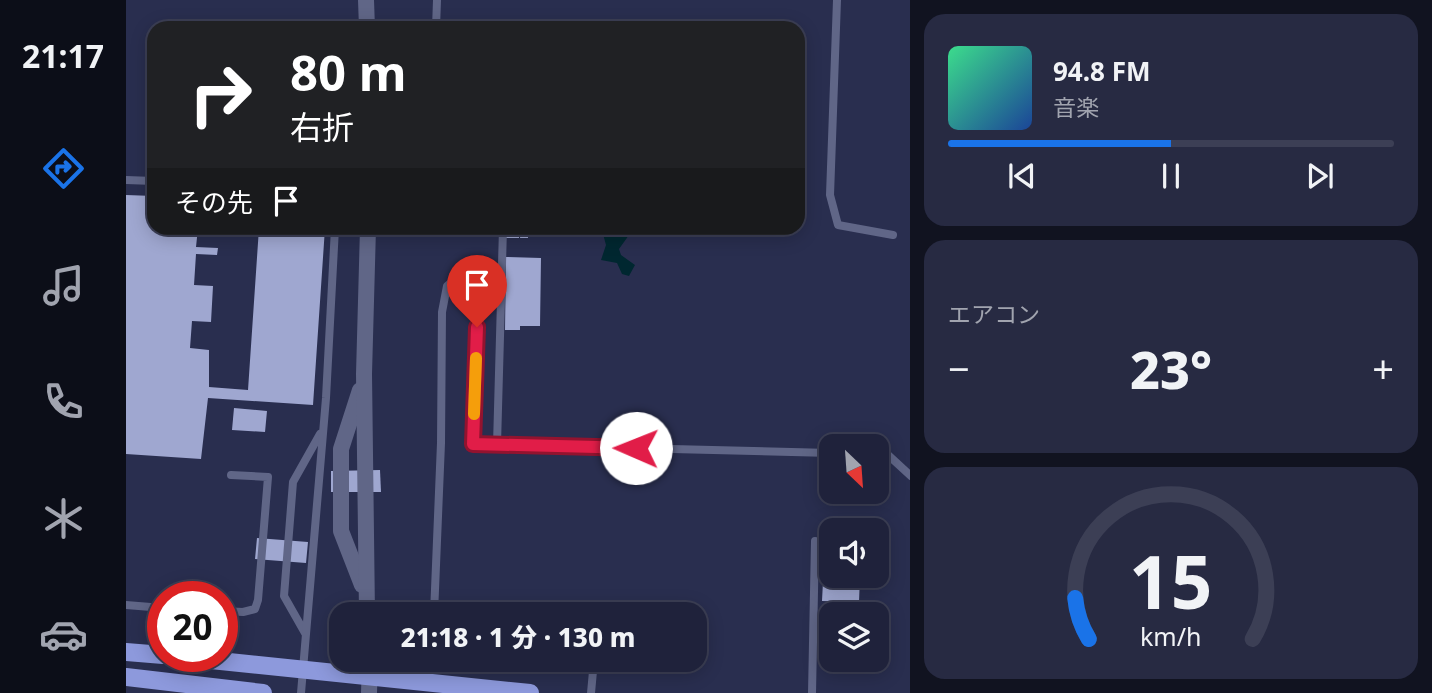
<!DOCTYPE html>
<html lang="ja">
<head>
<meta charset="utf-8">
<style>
	:root { --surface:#1f223b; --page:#272a42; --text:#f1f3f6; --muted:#a1a4af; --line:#3c3f55; --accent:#1a73e8 }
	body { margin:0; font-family:"Noto Sans","Noto Sans JP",sans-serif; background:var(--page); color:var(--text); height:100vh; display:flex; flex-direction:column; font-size:26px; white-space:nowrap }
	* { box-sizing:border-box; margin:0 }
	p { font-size:23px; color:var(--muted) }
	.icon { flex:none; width:38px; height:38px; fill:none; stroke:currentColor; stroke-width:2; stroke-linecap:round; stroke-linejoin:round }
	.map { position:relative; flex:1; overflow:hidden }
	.details { display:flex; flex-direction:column; gap:14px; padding:14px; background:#111320; width:522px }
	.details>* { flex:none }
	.hud { position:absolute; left:21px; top:21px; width:658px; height:214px; border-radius:21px; box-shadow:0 4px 18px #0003,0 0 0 2px var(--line); background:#202124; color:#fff; overflow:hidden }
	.needle { width:46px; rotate:155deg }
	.controls { position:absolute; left:693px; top:434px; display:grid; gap:14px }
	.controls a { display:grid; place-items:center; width:70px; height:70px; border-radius:14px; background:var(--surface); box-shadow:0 4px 18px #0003,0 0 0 2px var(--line); font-size:35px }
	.speed { position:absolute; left:21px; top:581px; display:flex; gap:14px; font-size:35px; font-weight:700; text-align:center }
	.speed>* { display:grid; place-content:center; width:91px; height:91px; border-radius:50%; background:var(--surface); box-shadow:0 4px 18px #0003,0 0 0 2px var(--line); line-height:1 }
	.speed .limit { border:10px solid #d22; background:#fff; color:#111 }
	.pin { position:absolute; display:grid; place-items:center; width:60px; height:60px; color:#fff; margin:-72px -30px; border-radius:50% 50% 50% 0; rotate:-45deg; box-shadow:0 0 7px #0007 }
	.pin .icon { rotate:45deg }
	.me { position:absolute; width:77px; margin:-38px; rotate:271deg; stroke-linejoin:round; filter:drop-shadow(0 0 5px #0008) }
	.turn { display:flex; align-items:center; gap:24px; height:147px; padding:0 28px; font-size:32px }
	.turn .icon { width:91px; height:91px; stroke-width:2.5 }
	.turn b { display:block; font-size:49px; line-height:60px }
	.then { display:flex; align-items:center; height:66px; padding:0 28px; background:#0003; gap:14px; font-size:26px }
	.big { font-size:52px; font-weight:800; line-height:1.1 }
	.details .tile { flex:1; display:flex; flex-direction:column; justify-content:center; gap:10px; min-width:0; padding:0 24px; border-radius:21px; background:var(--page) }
	.details .dial { align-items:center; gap:0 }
	.dial svg { height:182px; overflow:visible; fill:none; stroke:var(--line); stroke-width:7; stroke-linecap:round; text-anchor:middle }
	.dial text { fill:var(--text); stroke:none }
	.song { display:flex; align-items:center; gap:21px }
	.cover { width:84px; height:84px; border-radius:10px; background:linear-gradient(135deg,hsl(150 70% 55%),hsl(220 70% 35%)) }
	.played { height:7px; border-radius:4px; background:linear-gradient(90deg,var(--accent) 50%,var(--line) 50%) }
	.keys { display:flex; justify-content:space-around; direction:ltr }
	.heat { display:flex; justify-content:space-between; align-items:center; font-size:38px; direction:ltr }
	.trip { position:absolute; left:203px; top:602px; width:378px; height:70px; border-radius:21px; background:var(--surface); box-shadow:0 4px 18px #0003,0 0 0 2px var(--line); font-weight:800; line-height:70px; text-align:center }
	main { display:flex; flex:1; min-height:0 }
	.tabs { display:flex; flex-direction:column; width:126px; justify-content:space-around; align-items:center; background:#0c0e18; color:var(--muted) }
	.tabs .icon { width:49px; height:49px }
	.tabs .active { color:var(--accent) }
	.tabs b { font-size:32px; color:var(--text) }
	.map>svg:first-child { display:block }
	.water { fill:#002730 }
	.building { fill:#9fa7d0 }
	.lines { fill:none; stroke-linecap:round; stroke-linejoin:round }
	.lane { stroke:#606687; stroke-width:8 }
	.street { stroke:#606687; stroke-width:16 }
	.primary { stroke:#8d99dc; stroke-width:18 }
	.route-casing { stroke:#92132f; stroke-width:18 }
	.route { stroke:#e11d48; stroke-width:12 }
	.slow { stroke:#f59e0b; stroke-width:12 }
</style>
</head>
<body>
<main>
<nav class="tabs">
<b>21:17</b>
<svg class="icon active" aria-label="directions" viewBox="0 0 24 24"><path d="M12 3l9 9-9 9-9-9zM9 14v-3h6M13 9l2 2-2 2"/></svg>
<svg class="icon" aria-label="music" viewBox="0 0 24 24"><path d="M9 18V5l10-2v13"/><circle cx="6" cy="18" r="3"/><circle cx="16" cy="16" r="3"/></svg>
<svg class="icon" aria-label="phone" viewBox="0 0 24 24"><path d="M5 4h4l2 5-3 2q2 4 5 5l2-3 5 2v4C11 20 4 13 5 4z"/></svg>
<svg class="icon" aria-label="climate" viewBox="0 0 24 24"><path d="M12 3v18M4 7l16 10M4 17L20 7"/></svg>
<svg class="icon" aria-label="car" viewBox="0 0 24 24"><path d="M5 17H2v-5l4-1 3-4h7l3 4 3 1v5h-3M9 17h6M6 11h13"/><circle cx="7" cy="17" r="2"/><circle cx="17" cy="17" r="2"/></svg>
</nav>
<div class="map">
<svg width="785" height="693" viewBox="0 0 785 693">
	<rect width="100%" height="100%" fill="#292e4f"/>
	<path class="water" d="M497 228H508L493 249 495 255 509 265 503 276 496 274 491 263 475 260 480 245 477 234 479 231 487 234Z"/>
	<g class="building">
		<path d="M0 195 28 196V228H72L70 247 92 248 91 255 70 254 68 285 87 286 85 322 66 321 64 348 83 350V387L122 390 133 228H199L187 405 82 398 75 459 0 454Z"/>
		<rect x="379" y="228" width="14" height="10"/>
		<path d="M395 228H402V238H394Z"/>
		<path d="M380 257 415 258 414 326H394V330H379Z"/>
		<path d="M108 408 141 411 139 432 106 430Z"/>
		<path d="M254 470 255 492H205V471Z"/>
		<path d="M719 519 747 520V530H718Z"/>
		<path d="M131 538 182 542 180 563 129 559Z"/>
		<path d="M698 562H705V576H734L733 602 696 601Z"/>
	</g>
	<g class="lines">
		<g class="lane">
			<path d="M711 0 704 195 712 225 767 235"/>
			<path d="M310 28 311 0"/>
			<path d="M0 180 28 181"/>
			<path d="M371 445 377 228"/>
			<path d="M751 454H761L785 476"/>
			<path d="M0 605 37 608"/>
			<path d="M96 611 117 612 129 609 132 600 142 477 105 475"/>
			<path d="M308 614 315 443 316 312 321 286 329 279 345 285 351 304 347 444 705 453"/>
			<path d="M179 633 158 596 167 482 194 434"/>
			<path d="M175 693 200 398 209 228"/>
			<path d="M465 693 468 660"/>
			<path d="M686 693 689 541"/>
		</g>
		<g class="street">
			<path d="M240 0 241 28"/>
			<path d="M234 390 215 449V531L236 585"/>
			<path d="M241 614 238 374 242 228"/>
			<path d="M243 693 244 660"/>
		</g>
		<g class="primary">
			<path d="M0 652 37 655"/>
			<path d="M46 656 404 693"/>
			<path d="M0 677 137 693"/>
		</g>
	</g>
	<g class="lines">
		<defs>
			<path id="route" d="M351 327 347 444 510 448"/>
		</defs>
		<use href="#route" class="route-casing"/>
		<use href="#route" class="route"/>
		<path class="slow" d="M348 414 350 358"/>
	</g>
</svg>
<div class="controls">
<a><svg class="needle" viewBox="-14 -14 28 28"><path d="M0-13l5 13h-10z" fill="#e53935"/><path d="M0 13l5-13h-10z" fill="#a1a4af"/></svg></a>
<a><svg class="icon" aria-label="sound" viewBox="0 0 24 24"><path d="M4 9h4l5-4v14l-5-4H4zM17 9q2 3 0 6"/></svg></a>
<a><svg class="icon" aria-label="layers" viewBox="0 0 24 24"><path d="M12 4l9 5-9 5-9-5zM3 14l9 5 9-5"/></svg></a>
</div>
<div class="speed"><div class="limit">20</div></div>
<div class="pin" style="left:351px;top:327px;background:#d93025"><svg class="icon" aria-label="arrive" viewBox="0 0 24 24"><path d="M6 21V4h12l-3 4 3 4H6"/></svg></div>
<svg class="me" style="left:510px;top:448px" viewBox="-20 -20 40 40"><circle r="19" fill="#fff"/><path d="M0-13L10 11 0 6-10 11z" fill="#e11d48"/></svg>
<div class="trip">21:18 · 1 分 · 130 m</div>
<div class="hud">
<div class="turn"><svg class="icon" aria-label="right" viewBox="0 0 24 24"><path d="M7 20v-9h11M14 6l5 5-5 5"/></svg><div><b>80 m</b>右折</div></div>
<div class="then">その先<svg class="icon" aria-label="arrive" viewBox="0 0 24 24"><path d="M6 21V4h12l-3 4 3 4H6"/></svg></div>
</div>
</div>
<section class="details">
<div class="tile">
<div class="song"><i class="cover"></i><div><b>94.8 FM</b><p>音楽</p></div></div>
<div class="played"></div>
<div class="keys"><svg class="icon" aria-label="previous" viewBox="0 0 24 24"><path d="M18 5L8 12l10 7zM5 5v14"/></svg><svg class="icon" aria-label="pause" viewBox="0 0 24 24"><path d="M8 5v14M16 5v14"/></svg><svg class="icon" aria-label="next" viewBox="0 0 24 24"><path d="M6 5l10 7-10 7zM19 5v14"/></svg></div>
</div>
<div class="tile"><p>エアコン</p>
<div class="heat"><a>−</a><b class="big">23°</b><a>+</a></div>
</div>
<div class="tile dial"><svg viewBox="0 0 100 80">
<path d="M14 69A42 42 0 1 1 86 69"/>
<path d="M14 69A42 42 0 0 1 8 51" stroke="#1a73e8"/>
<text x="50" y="56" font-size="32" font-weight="700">15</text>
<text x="50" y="72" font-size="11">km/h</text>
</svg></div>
</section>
</main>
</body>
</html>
